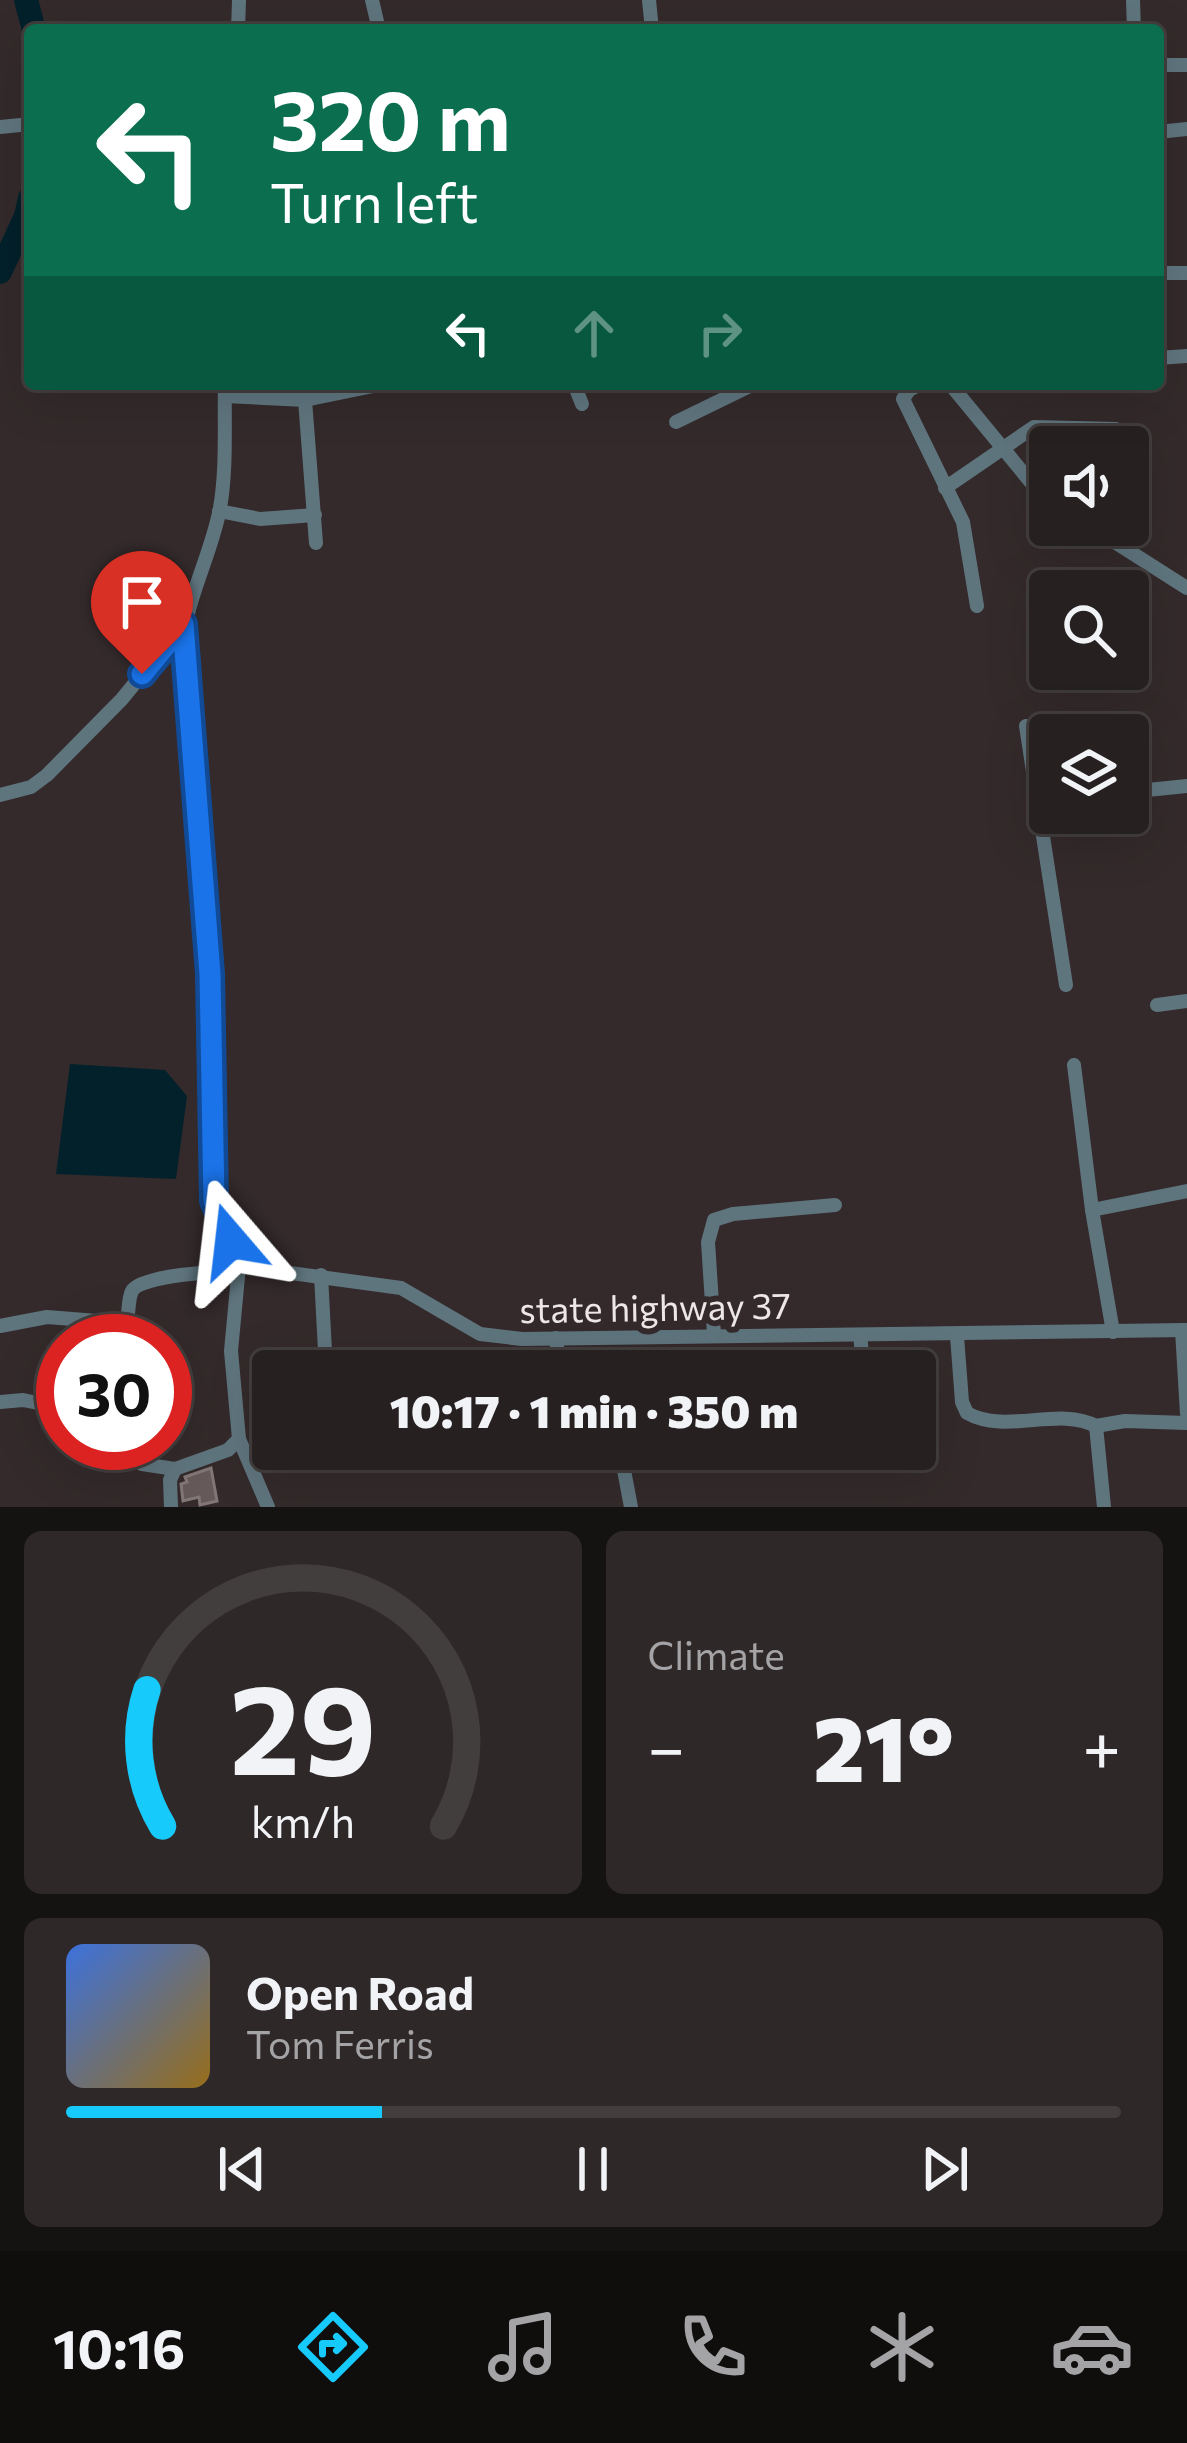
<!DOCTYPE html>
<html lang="en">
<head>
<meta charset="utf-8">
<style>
	:root { --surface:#272020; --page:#2f2829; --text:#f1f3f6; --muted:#a4a3a5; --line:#433e3e; --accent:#16cafb }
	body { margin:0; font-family:Commissioner,sans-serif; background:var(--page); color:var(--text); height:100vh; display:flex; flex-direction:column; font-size:45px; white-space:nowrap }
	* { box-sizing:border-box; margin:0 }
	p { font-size:39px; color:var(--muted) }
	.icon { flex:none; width:66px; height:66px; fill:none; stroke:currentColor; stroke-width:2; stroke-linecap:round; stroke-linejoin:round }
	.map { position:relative; height:1507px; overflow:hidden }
	.side { display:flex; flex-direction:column; gap:24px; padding:24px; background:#151212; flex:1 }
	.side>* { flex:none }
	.hud { position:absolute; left:24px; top:24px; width:1140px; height:366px; border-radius:12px; box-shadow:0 12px 48px #0002,0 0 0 3px var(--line); background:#0b6e4f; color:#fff; overflow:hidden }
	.controls { position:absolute; left:1029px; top:426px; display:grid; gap:24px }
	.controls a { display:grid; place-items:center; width:120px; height:120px; border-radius:12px; background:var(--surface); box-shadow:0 12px 48px #0002,0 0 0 3px var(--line); font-size:60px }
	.speed { position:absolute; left:36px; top:1314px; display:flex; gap:24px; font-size:60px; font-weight:700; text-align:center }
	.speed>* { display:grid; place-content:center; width:156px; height:156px; border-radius:50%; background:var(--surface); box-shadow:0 12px 48px #0002,0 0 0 3px var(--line); line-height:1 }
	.speed .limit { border:18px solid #d22; background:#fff; color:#111 }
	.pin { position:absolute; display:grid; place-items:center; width:102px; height:102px; color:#fff; margin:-123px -51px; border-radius:50% 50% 50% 0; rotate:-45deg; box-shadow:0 0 12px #0007 }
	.pin .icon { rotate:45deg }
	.me { position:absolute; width:132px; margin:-66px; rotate:343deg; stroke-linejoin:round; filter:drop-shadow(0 0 9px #0008) }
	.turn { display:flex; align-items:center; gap:42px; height:252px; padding:0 48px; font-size:54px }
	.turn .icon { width:156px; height:156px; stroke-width:2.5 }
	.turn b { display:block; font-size:84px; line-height:102px }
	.lanes { display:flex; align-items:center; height:114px; padding:0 48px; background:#0003; justify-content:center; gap:60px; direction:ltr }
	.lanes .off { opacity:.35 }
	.big { font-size:90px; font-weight:800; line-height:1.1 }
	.side .widget { flex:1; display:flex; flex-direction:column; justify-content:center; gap:18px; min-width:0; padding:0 42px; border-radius:18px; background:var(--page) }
	.side .dial { align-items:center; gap:0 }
	.dial svg { height:312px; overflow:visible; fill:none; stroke:var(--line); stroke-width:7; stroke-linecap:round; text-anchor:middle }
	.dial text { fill:var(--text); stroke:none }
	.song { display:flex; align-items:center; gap:36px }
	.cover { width:144px; height:144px; border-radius:18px; background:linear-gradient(135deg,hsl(220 70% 55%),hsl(40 70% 35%)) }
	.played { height:12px; border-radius:6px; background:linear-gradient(90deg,var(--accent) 30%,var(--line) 30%) }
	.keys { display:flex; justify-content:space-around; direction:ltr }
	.heat { display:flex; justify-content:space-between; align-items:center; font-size:66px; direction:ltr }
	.side .tiles { flex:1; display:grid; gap:24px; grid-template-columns:1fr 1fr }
	.widget:last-child { grid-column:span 2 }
	.trip { position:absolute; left:252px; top:1350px; width:684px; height:120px; border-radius:12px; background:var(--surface); box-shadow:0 12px 48px #0002,0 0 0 3px var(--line); font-weight:800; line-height:120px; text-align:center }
	.tabs { display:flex; height:192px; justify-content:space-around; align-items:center; background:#100d0d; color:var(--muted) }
	.tabs .icon { width:84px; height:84px }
	.tabs .current { color:var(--accent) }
	.tabs b { font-size:54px; color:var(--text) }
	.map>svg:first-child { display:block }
	.water { fill:#03212b }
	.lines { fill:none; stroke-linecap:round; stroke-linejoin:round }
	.river { stroke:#03212b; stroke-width:24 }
	.building { fill:#65595a; stroke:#827677; stroke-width:3 }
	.minor { stroke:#5f757e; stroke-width:14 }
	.route-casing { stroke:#114b97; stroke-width:30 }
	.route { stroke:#1a73e8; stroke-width:21 }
	.labels { text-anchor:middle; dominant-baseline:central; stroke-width:12; stroke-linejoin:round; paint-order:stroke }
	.street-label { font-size:36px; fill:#eee7e8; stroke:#342a2b }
</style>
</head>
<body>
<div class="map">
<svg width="1187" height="1507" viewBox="0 0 1187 1507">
	<rect width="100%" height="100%" fill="#342a2b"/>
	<path class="water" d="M70 1064 165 1070 187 1096 176 1179 56 1174Z"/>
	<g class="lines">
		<g class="river">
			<path d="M26 0 34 30"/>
			<path d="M0 272 26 216 30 198"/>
		</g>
	</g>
	<path class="building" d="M211 1468 217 1501 200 1505 199 1497 183 1501 181 1484 187 1482 185 1477Z"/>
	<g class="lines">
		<g class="minor">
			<path d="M372 0 379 30"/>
			<path d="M649 0 652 30"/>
			<path d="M1133 0 1134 30"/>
			<path d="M238 30 239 0"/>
			<path d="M1158 65H1187"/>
			<path d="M0 127 30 124"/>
			<path d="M1158 132 1187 129"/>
			<path d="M1158 273H1187"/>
			<path d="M1158 358 1187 356"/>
			<path d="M225 384C224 424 227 468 220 508 212 553 184 604 183 646L210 973 214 1201 239 1266 401 1288 480 1334 522 1339 1187 1330"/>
			<path d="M574 384 582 404"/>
			<path d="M921 384 909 390 903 399 963 522 977 606"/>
			<path d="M950 384 1034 486 1050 499"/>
			<path d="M225 396 305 400 383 384"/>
			<path d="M305 400 316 543"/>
			<path d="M676 422 754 384"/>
			<path d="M945 488 1034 427 1116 429"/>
			<path d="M219 511 260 519 315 515"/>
			<path d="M1088 525 1187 588"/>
			<path d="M1026 726 1066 985"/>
			<path d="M1128 792 1187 786"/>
			<path d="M0 795 31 787 47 775 122 699 183 624"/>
			<path d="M1157 1005 1187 1001"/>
			<path d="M1074 1065 1092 1210 1113 1332"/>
			<path d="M1092 1210 1187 1191"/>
			<path d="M321 1275 326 1370"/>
			<path d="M0 1326 47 1317 122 1323 127 1320C129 1312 128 1299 132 1291 140 1276 220 1269 236 1274"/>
			<path d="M1182 1330 1187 1414"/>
			<path d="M714 1334 708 1242 714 1220 733 1214 835 1205"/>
			<path d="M860 1335 864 1371"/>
			<path d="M957 1336 962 1402 967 1413C1006 1435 1058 1406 1096 1426L1104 1507"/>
			<path d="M556 1338 560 1371"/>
			<path d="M124 1341 127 1320"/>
			<path d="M0 1402 23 1400 63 1408"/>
			<path d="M1096 1426 1125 1421 1187 1423"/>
			<path d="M239 1439 268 1507"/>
			<path d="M135 1443 142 1464 175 1469"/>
			<path d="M620 1449 631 1507"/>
			<path d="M621 1449 710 1453"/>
			<path d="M872 1449 874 1461"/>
			<path d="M171 1507 170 1480 175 1469 228 1450 239 1439 231 1351 239 1266"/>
		</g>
	</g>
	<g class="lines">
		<defs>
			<path id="route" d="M142 674 183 624 210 974 214 1201 231 1241"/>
		</defs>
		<use href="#route" class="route-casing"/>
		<use href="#route" class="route"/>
	</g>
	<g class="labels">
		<g class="street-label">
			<text transform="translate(655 1306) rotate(-1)">state highway 37</text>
		</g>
	</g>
</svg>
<div class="controls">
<a><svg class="icon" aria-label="sound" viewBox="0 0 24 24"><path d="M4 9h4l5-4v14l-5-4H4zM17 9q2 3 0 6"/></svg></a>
<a><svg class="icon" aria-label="search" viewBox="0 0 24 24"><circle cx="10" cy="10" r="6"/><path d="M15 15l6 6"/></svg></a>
<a><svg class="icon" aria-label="layers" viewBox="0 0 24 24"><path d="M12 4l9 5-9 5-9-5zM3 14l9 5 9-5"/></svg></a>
</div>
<div class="speed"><div class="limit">30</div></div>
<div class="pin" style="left:142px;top:674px;background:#d93025"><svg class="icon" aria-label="arrive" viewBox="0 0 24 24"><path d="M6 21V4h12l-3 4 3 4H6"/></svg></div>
<svg class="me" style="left:231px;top:1241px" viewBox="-20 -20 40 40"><path d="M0-17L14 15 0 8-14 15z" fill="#1a73e8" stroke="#fff" stroke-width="4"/></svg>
<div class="trip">10:17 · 1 min · 350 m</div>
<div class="hud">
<div class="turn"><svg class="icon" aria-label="left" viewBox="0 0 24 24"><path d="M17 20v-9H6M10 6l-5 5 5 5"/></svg><div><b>320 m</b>Turn left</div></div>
<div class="lanes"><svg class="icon" aria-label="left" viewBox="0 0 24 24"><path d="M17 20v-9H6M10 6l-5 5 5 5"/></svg><svg class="icon off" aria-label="ahead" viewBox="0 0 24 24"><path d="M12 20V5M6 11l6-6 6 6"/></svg><svg class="icon off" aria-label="right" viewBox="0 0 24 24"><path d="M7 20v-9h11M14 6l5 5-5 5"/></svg></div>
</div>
</div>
<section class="side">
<div class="tiles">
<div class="widget dial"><svg viewBox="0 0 100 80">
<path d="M14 69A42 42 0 1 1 86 69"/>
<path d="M14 69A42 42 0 0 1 10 34" stroke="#16cafb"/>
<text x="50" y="56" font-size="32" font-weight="700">29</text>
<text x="50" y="72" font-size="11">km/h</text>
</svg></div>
<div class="widget"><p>Climate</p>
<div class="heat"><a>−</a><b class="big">21°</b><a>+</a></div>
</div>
<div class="widget">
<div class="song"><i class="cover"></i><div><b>Open Road</b><p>Tom Ferris</p></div></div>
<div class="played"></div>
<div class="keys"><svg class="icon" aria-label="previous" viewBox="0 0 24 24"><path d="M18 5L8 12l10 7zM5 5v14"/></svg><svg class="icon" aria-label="pause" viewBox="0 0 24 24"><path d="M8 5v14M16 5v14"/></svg><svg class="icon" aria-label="next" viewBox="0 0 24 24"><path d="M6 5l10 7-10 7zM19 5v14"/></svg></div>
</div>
</div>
</section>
<nav class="tabs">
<b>10:16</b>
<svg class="icon current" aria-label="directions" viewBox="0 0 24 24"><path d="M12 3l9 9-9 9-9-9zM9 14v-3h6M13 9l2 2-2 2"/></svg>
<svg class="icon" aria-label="music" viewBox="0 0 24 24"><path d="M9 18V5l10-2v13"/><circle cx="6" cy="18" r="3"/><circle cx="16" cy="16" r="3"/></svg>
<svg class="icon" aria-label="phone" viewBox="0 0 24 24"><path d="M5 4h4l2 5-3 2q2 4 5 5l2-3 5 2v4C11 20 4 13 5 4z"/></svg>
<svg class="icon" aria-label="climate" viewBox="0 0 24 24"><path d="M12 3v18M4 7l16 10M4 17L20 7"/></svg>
<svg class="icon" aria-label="car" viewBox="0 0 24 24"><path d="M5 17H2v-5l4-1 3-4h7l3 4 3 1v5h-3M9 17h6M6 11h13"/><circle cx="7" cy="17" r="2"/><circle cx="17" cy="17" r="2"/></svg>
</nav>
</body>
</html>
